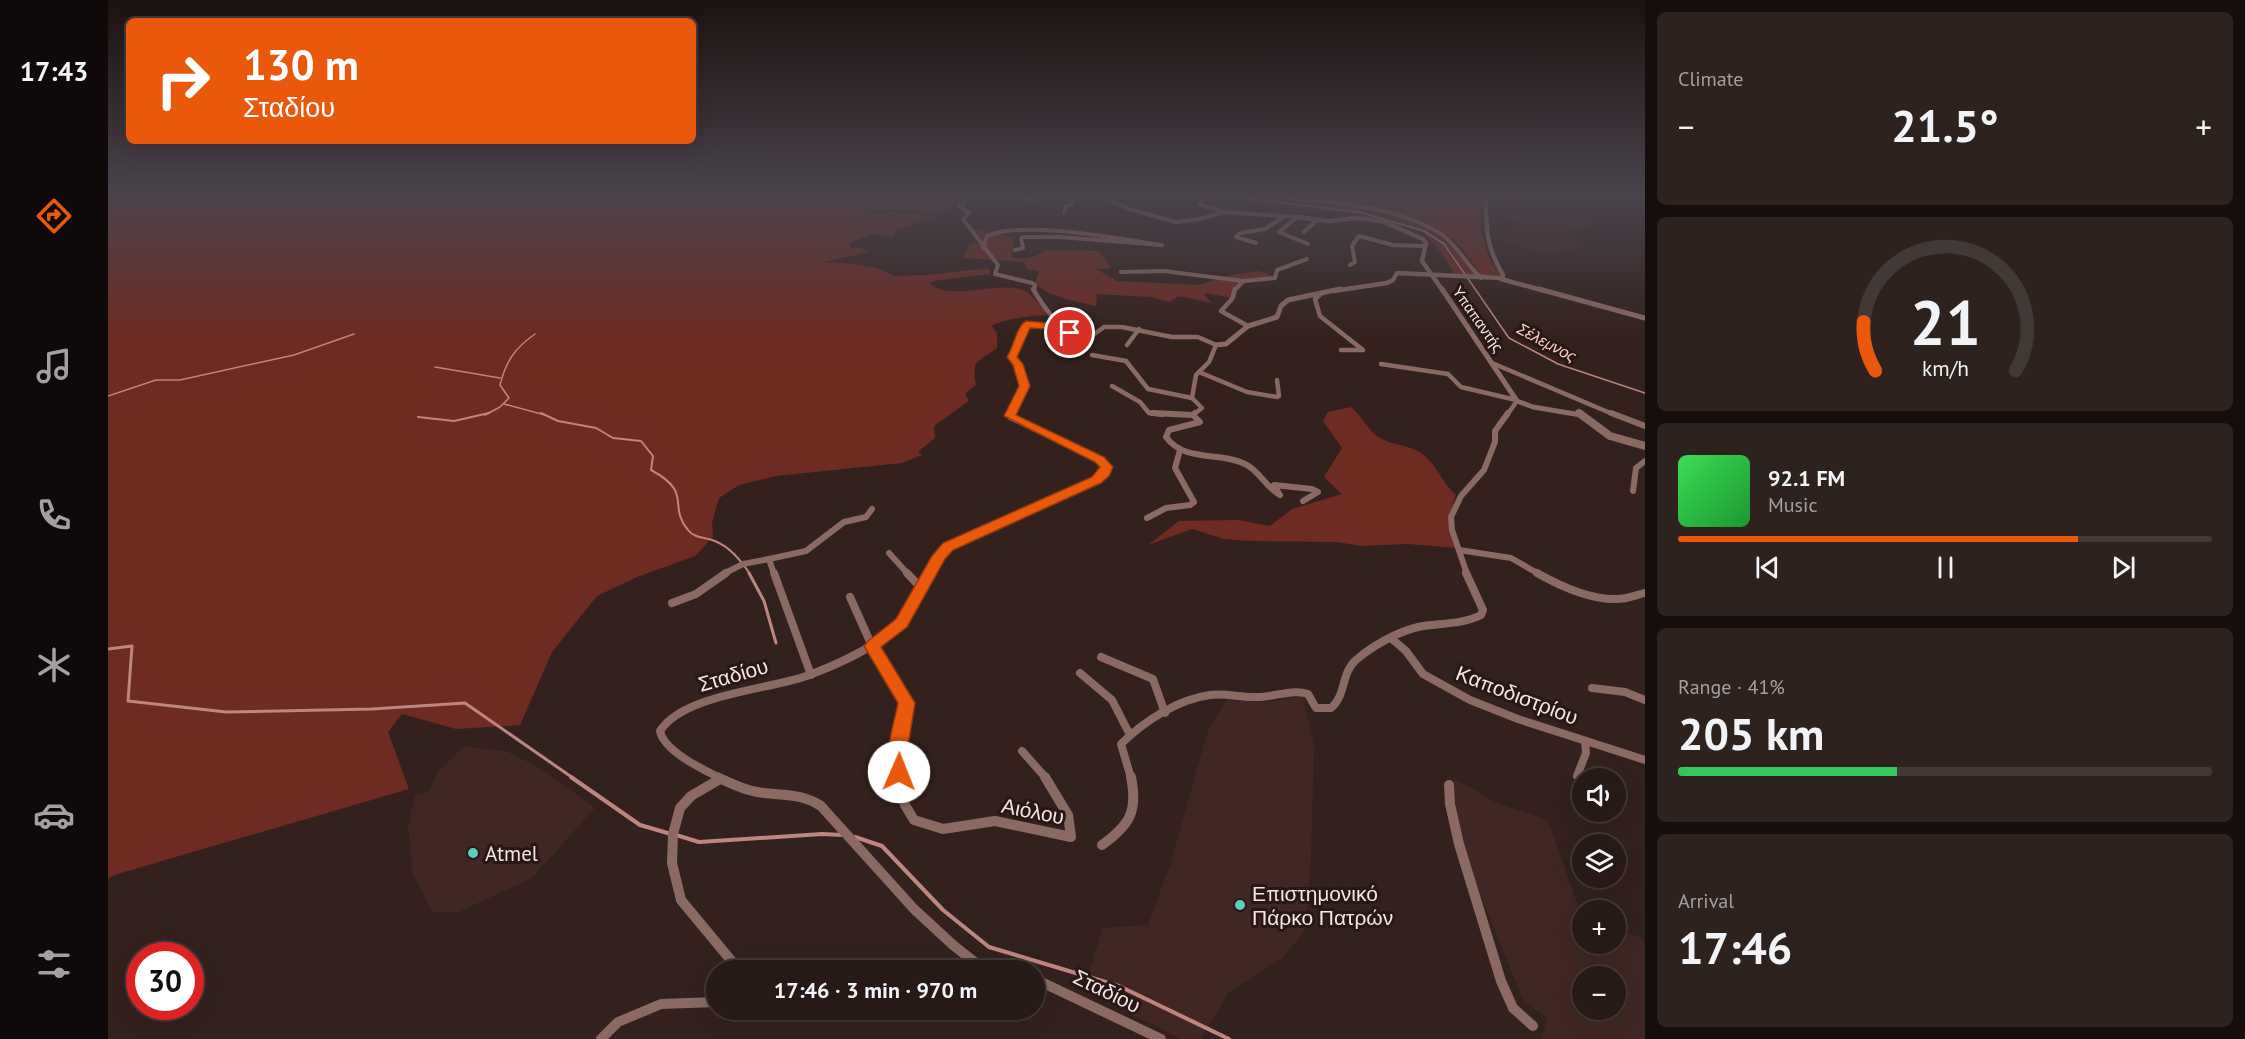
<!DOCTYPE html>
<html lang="en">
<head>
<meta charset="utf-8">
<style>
	:root { --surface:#261916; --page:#2e221f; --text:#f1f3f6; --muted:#a4a0a1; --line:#423835; --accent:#ea580c }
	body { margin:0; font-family:"PT Sans",sans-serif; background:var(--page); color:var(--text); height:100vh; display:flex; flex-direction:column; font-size:22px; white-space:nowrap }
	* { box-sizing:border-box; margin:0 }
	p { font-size:20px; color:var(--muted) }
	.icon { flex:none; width:33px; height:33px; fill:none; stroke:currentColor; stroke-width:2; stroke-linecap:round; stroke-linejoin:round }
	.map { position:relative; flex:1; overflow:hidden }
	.panel { display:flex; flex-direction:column; gap:12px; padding:12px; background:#150e0c; width:600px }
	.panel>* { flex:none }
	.hud { position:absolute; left:18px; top:18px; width:570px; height:126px; border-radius:9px; box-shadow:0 6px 24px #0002,0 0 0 2px var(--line); background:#ea580c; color:#fff; overflow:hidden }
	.controls { position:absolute; left:1464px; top:768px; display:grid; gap:12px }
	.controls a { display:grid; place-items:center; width:54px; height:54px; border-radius:50%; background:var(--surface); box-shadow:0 6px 24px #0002,0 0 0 2px var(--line); font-size:30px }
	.speed { position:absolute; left:18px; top:942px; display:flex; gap:12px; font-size:30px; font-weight:700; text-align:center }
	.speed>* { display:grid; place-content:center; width:78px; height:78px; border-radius:50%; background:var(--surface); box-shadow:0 6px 24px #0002,0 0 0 2px var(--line); line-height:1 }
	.speed .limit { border:9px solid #d22; background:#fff; color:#111 }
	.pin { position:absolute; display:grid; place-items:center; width:51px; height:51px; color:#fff; margin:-26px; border:3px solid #fff; border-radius:50%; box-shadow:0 2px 6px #0007 }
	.me { position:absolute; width:66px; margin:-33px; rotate:1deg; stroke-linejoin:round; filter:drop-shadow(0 0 4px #0008) }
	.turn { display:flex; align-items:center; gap:21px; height:126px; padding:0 18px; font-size:27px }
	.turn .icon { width:78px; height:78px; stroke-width:2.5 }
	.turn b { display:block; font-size:42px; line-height:51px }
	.big { font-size:45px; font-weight:600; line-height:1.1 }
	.panel .card { flex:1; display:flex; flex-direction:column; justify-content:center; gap:9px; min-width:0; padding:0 21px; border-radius:9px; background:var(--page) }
	.panel .dial { align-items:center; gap:0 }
	.dial svg { height:156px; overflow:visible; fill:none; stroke:var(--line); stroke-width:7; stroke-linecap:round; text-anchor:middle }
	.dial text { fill:var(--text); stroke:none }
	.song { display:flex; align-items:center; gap:18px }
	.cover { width:72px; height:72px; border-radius:9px; background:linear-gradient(135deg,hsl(130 70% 55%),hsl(130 70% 35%)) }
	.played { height:6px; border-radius:3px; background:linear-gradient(90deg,var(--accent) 75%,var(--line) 75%) }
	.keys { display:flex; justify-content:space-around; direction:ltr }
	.heat { display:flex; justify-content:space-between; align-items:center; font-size:33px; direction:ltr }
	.charge { height:9px; border-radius:4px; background:linear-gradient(90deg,#34c759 41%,var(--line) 0) }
	.trip { position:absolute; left:598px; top:960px; width:339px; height:60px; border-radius:30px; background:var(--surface); box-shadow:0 6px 24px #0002,0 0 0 2px var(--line); font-weight:600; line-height:60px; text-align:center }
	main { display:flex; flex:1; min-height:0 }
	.tab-bar { display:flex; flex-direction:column; width:108px; justify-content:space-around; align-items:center; background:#0f0a09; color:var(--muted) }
	.tab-bar .icon { width:42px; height:42px }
	.tab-bar .on { color:var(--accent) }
	.tab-bar b { font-size:27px; color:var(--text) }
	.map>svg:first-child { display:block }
	.built { fill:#402723; fill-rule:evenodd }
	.green { fill:#6d2b22 }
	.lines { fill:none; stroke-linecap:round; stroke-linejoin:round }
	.stream-far3 { stroke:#bd867e; stroke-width:1.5 }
	.stream-far2 { stroke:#bd867e; stroke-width:2 }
	.stream-far1 { stroke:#bd867e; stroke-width:3 }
	.stream { stroke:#bd867e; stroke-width:4 }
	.minor-far4 { stroke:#8b6a64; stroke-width:4 }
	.minor-far3 { stroke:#8b6a64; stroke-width:4.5 }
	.minor-far2 { stroke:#8b6a64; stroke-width:6 }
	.minor-far1 { stroke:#8b6a64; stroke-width:8 }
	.minor { stroke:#8b6a64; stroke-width:10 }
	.tertiary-far2 { stroke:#8b6a64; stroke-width:4.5 }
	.tertiary-far1 { stroke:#8b6a64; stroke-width:5 }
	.tertiary { stroke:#8b6a64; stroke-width:8 }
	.route { fill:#ea580c; stroke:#983908; stroke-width:1.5 }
	.poi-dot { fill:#5cceba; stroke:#281714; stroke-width:2 }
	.labels { text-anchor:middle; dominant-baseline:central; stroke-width:6; stroke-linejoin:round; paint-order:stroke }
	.far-street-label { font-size:15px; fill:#f2e5e3; stroke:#281714 }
	.far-water-label { font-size:16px; font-style:italic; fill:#facec6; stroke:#281714 }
	.near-street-label { font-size:21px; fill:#f2e5e3; stroke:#281714 }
	.near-poi-label { font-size:21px; fill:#f2e5e3; stroke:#281714; text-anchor:start }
</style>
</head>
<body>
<main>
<nav class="tab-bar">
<b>17:43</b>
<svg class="icon on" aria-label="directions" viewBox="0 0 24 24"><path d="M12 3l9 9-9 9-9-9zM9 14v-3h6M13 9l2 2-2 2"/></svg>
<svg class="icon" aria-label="music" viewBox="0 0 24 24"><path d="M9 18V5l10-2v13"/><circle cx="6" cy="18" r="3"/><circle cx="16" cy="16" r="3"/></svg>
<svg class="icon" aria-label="phone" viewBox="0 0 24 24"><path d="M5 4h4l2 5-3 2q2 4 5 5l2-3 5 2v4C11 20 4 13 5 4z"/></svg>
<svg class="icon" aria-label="climate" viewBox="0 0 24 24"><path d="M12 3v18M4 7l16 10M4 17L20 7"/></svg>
<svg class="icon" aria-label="car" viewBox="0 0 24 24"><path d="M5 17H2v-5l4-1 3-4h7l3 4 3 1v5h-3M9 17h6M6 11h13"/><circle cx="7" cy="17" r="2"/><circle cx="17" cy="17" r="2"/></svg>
<svg class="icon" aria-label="filters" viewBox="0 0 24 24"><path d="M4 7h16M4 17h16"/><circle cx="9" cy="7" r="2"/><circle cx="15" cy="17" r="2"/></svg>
</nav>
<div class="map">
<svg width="1537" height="1039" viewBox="0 0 1537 1039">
	<rect width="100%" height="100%" fill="#33211d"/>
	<g class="built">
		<path d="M1381 193 1431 203 1488 220 1496 225H1484L1447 234 1475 244 1476 247 1442 255 1433 254 1386 237 1385 233 1423 227 1381 213Z"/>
		<path d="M1195 696 1206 746 1203 858 1197 931 1173 959 1121 992 1093 1039H1073L975 991 995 928 1040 925 1062 865 1101 727 1119 700 1159 702Z"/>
		<path d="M357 746 400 752 434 769 487 808 424 878 351 912H325L305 875 300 827 307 795 321 791 331 770Z"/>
		<path d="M1345 778 1391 804 1440 820 1474 918V944H1508V930L1534 938 1537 946V1039H1434L1439 1018 1416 1002 1365 877 1349 817ZM1474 976H1508V1010H1474Z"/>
	</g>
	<g class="green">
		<path d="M0 193 843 194 853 203 850 206 832 211V213L784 209 764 212 762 214 784 212 824 215 829 217 793 228 788 230 785 236 765 234 741 243 743 248H755L761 252 716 262C735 263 753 264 771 269 779 271 781 275 787 276L819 275 879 268 882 270V274L826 281 821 283C841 303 891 279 917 291 926 295 933 308 940 315 927 315 893 319 884 326L889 333V348C871 362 863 358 868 385L857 394 861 401 826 426 827 438 810 452 814 455 794 463 668 476 631 485 611 498 604 522 605 537 587 556 529 577 489 596 444 652 412 725 348 729 294 714 280 732 301 789 6 875 0 879Z"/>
		<path d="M1059 193H1375L1373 231 1382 259 1392 275 1373 276C1364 261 1351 243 1336 233 1317 219 1286 216 1264 209L1256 210 1294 218 1325 232 1343 246 1369 276 1347 274C1338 262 1328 242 1316 234 1305 227 1290 223 1278 220 1239 213 1200 209 1160 205 1142 202 1114 195 1097 201Z"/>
		<path d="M868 228 906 238 904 257C915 260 928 258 937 250L991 251 1003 268 988 269 1009 281 1090 285 1123 275 1150 271 1159 273 1168 280 1138 283 1129 291 1128 299 1098 293 1096 295 1104 303 1070 296 1062 302 1042 297 989 294 988 306C976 303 929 295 928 281 928 277 930 275 931 271L920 270 916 262 855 258 862 244 870 243Z"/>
		<path d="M1243 407C1255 417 1259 430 1272 438 1285 446 1304 445 1316 455 1329 466 1335 484 1348 495 1340 515 1339 529 1348 548L1300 544 1254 546 1228 542 1141 541 1116 539 1084 529 1040 545 1071 521 1129 520 1162 526 1184 509 1234 494 1216 477 1234 448 1215 421 1220 412Z"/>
	</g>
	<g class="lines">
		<g class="stream-far3">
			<path d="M1093 193 1251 212 1316 231 1336 244 1401 338 1450 364 1537 393"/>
			<path d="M327 367 392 378"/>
			<path d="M0 396 48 380H72L186 355 246 334"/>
			<path d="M396 404 437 415"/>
			<path d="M377 415 392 407 401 398 392 385C398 361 407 348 427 334"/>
		</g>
		<g class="stream-far2">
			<path d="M433 413 450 421 488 428 505 438 533 441 545 456 543 470C586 493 559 505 580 530 587 539 599 537 609 542 623 548 634 562 642 574"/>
			<path d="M310 417 346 421 381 413"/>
		</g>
		<g class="stream-far1">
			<path d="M641 573 656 601 668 643"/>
			<path d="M0 649 24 646 20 701 118 712 264 709 357 703 465 778"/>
		</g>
		<g class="stream">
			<path d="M463 777 532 825 563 834"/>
			<path d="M568 835 591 842 714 834 735 835"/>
			<path d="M747 837 774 846 835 910 881 947 1011 986 1121 1039"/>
		</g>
		<g class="minor-far4">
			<path d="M855 193 856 202 852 206 861 213 855 219 890 265 887 274 924 283 927 285 926 291"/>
			<path d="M879 193 899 194 925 200"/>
			<path d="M955 193 965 203 958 206 956 213"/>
			<path d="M985 193 1021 209 1068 222 1092 219 1116 212 1189 217"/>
			<path d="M1113 193C1176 199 1280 199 1333 234 1349 245 1359 265 1373 278"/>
			<path d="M1059 196 1092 198 1095 200 1091 204 1116 212"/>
			<path d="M1189 217 1171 232 1200 244"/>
			<path d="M1196 232 1209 220"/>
			<path d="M1148 243 1128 237 1132 233 1157 229 1177 216"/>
			<path d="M875 248 879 236C916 220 1011 239 1054 245L952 237H917L913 238 915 248 907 250"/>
			<path d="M1242 265 1247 262 1244 246 1251 236 1285 245 1317 246"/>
			<path d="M1013 272 1056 271 1135 281"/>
			<path d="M1126 291 1135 281 1167 278 1169 270 1199 259"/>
		</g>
		<g class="minor-far3">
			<path d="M925 289C941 316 952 331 985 335L996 327H1014L1064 337H1090L1108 345 1101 362 1088 375 1084 398 1040 389 1018 361 984 355"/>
			<path d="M1127 289 1124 299 1113 311 1140 326"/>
			<path d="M1214 293 1207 299 1212 316 1255 350H1233"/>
			<path d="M1019 345 1031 329"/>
			<path d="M1384 363 1507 415"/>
			<path d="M1273 364 1340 374 1353 387 1408 400"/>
			<path d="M1091 372 1139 392 1169 397 1171 396 1169 380"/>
			<path d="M1004 386 1032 402 1041 413 1055 415"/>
			<path d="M1084 398 1094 408 1085 415"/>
			<path d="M903 415 917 386 910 364 904 357 908 353 919 324 954 327"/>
			<path d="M1399 415 1409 401"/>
		</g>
		<g class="minor-far2">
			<path d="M1044 413 1085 415"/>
			<path d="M1087 413 1085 415 1092 422 1061 430 1058 437C1077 463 1112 451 1137 464 1152 471 1157 487 1172 495L1166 485 1204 489 1210 492 1195 501"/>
			<path d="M1503 413 1537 426"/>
			<path d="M1525 491 1528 468 1537 461"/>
			<path d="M1039 518 1058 508 1082 505 1086 502 1067 468 1072 450"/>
			<path d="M1351 550 1403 558 1431 574"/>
			<path d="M781 553 800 574"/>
			<path d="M661 559 698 551 736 522 758 517 764 509"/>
			<path d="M615 574 635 564 661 559 666 574"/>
			<path d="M821 574 831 556 840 546 992 478 998 467 995 462 902 417 904 413"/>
			<path d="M1359 574 1344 530 1343 517 1353 496 1376 470 1387 442V431L1400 413"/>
		</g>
		<g class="minor-far1">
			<path d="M666 573 703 675"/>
			<path d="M799 573 814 589"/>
			<path d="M1429 573C1452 586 1481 600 1509 599 1518 599 1528 595 1537 593"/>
			<path d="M742 597 764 646 798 703 790 750 791 778"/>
			<path d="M564 603 588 594 618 573"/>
			<path d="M1284 639 1298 651 1315 674 1362 700 1410 719 1537 760"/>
			<path d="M993 657 1045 679 1057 713"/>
			<path d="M972 673 1004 700 1022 735"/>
			<path d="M1484 688 1517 692 1537 700"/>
			<path d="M914 751 938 778"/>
			<path d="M1469 776 1478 753 1477 741"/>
			<path d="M612 778C594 769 556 751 552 731 576 693 665 690 704 674 735 662 768 647 792 624 803 614 814 587 822 573"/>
			<path d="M1023 778 1013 744C1035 722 1070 699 1102 695 1118 693 1133 698 1149 697 1166 697 1183 689 1200 694L1208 708H1223C1238 696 1233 673 1248 660 1264 646 1289 632 1310 627 1331 623 1353 625 1373 615L1375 610 1358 573"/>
		</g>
		<g class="minor">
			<path d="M609 777C622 783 635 790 649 792 672 796 692 792 713 806L806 909 845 945 869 964 894 970"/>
			<path d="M790 777 797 805 806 820 835 829 887 821 963 837 960 815 937 777"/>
			<path d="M612 779 583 796 572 808 565 834 564 863 573 900 631 970"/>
			<path d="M1341 785 1342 804 1351 844 1393 981 1405 1008 1425 1026"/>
			<path d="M994 845C1022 825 1030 811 1023 777"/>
			<path d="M927 979 1053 1039"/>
			<path d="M493 1039 510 1022 553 1004 609 1002"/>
		</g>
		<g class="tertiary-far2">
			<path d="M1189 217 1221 221 1249 218 1274 221 1315 239 1318 243 1314 261 1335 291"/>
			<path d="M1393 279 1437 291"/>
			<path d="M1225 291 1279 283 1285 280 1289 273 1394 278 1395 275C1377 245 1378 227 1378 193"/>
		</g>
		<g class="tertiary-far1">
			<path d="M1334 289 1409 401 1425 407 1473 415"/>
			<path d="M1431 289 1537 318"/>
			<path d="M1108 345 1118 344 1140 326 1169 317 1173 306 1180 300 1232 289"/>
		</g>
		<path class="tertiary" d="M1471 413 1502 436 1537 446"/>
	</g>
	<linearGradient id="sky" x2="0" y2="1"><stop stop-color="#1c1210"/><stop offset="0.57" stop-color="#4a434c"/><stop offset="1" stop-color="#4a434c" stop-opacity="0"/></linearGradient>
	<rect width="1537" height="339" fill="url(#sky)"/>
	<path class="route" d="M918 321 954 324 967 333 962 336 952 330 922 328 909 357 915 364 922 386 908 415 996 457 1005 467 1001 476 993 483 845 550 837 559 799 627 773 647 807 703 799 752 800 772 797 777 791 780 784 777C774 756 786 725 790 703L756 646 759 642 788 619 824 556 835 543 984 477 992 467 987 462 896 416 911 386 905 365 899 357C906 347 908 327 918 321Z"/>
	<g class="poi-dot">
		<circle cx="365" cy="853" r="6"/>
		<circle cx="1132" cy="905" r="6"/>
	</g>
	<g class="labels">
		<g class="far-street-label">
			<text transform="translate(1370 319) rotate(55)">Υπαπαντής</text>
		</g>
		<g class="far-water-label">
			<text transform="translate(1439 342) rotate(28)">Σέλεμνος</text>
		</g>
		<g class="near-street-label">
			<text transform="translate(625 675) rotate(-16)">Σταδίου</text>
			<text transform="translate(1409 695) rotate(21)">Καποδιστρίου</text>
			<text transform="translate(925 811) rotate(11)">Αιόλου</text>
			<text transform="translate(999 991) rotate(26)">Σταδίου</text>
		</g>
		<g class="near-poi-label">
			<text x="377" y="853">Atmel</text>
			<text x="1144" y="893">Επιστημονικό<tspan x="1144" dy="24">Πάρκο Πατρών</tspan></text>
		</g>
	</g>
</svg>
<div class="controls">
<a><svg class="icon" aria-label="sound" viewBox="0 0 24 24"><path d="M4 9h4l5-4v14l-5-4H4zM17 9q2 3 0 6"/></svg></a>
<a><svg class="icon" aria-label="layers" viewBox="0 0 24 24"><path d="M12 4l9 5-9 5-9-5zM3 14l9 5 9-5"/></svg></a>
<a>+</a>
<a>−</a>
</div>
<div class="speed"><div class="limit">30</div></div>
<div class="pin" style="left:962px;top:333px;background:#d93025"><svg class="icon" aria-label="arrive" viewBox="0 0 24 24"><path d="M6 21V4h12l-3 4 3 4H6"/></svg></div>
<svg class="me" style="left:791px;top:772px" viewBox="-20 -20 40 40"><circle r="19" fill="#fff"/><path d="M0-13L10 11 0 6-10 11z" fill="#ea580c"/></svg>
<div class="trip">17:46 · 3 min · 970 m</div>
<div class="hud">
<div class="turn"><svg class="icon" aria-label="right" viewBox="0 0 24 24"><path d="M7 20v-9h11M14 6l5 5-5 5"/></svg><div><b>130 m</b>Σταδίου</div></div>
</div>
</div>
<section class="panel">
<div class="card"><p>Climate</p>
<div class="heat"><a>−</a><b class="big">21.5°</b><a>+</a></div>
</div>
<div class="card dial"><svg viewBox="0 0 100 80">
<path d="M14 69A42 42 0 1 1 86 69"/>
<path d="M14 69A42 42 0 0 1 8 44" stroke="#ea580c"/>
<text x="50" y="56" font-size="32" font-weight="700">21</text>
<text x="50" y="72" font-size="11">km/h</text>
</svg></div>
<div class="card">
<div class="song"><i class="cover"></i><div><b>92.1 FM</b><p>Music</p></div></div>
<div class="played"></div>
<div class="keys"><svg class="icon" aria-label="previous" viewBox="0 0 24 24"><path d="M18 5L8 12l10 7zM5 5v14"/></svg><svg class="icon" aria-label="pause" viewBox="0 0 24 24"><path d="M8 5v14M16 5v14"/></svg><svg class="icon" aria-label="next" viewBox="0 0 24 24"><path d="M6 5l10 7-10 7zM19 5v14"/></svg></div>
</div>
<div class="card"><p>Range · 41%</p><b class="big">205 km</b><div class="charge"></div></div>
<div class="card"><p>Arrival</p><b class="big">17:46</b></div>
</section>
</main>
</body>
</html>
